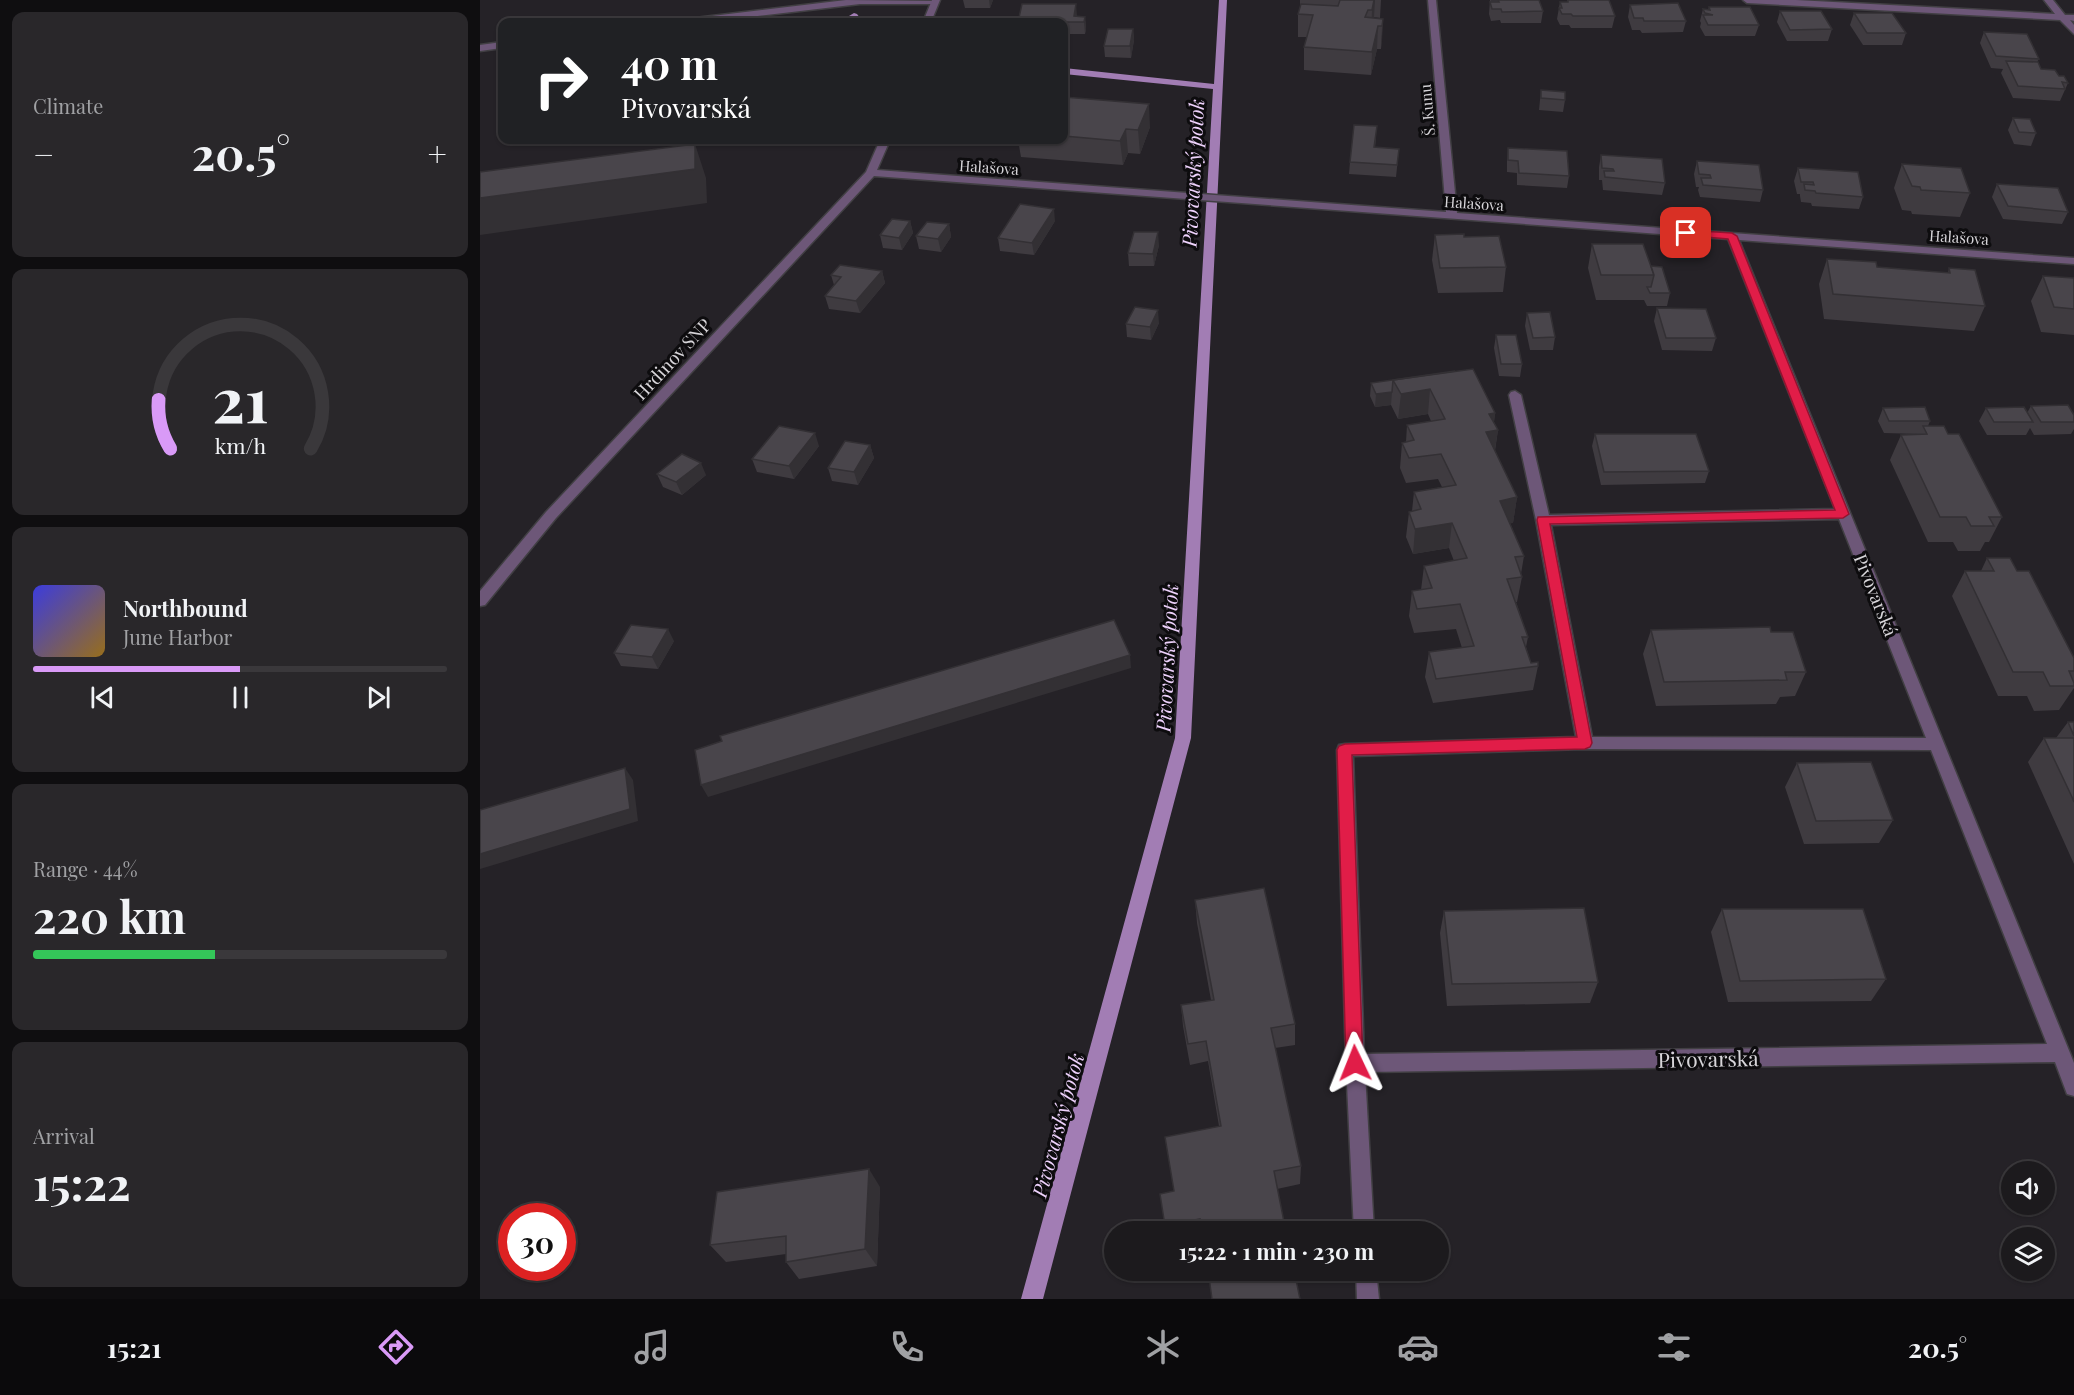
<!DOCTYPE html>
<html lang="en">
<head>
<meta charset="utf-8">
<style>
	:root { --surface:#1c1a1d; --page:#29272a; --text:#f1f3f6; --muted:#a0a1a4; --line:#3a383b; --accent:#d99af7 }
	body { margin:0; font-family:"Playfair Display",serif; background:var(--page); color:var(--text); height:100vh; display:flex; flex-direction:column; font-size:22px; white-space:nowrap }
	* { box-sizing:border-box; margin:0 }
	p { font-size:20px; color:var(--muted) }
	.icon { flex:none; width:33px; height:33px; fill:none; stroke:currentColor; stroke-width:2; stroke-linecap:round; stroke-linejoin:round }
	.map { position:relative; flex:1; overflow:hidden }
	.sheet { display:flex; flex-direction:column; gap:12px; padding:12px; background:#0f0e10; width:480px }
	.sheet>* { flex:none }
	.top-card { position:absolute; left:18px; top:18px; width:570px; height:126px; border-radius:12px; box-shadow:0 2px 4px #0004,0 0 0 2px var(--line); background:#202124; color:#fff; overflow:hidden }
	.fabs { position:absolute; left:1521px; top:1161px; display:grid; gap:12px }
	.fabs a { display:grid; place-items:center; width:54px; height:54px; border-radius:50%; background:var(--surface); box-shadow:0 2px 4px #0004,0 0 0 2px var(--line); font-size:30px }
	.speed { position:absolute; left:18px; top:1203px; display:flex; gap:12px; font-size:30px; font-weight:700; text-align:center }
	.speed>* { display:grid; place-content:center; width:78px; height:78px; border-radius:50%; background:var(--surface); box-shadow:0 2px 4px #0004,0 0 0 2px var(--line); line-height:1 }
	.speed .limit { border:9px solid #d22; background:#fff; color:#111 }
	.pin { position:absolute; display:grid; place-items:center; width:51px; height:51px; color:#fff; margin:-26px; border-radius:12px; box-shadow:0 3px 9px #0006 }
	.me { position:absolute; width:66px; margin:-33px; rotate:358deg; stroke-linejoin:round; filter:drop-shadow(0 0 4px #0008) }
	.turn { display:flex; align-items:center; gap:21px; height:126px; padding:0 24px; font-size:27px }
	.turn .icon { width:78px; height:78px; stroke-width:2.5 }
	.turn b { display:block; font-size:42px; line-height:51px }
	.big { font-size:45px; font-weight:700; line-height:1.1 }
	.sheet .widget { flex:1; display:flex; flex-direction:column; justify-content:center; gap:9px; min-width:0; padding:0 21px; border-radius:12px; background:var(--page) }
	.sheet .dial { align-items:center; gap:0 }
	.dial svg { height:156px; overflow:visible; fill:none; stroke:var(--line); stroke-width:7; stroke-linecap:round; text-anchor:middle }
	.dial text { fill:var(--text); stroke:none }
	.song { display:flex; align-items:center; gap:18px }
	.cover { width:72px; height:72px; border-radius:9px; background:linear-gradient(135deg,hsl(240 70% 55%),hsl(40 70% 35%)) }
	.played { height:6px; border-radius:3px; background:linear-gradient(90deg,var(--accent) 50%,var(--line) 50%) }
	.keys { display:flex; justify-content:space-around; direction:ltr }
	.heat { display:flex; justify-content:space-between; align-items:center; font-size:33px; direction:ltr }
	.charge { height:9px; border-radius:4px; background:linear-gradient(90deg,#34c759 44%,var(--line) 0) }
	.trip { position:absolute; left:624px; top:1221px; width:345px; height:60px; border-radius:30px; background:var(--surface); box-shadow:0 2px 4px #0004,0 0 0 2px var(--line); font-weight:700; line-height:60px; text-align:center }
	.dock { display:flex; height:96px; justify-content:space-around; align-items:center; background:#0b0a0c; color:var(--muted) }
	.dock .icon { width:42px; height:42px }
	.dock .selected { color:var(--accent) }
	.dock b { font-size:27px; color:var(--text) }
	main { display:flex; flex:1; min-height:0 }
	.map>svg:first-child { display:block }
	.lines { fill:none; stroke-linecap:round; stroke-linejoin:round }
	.stream { fill:#a27db4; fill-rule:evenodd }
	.lane-casing { stroke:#413f43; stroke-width:3 }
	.street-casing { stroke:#413f43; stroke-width:3 }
	.lane { fill:#6d5778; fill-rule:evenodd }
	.street { fill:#6d5778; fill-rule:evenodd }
	.wall { fill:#3f3b40 }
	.shaded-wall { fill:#333034 }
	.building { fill:#49454b; stroke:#333034; stroke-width:1.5 }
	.route { fill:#e11d48; stroke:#92132f; stroke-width:1.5 }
	.labels { text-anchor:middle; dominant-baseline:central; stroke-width:6; stroke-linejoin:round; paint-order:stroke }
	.far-street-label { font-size:15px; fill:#d7d5d9; stroke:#0d0c0e }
	.street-label { font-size:18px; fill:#d7d5d9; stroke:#0d0c0e }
	.water-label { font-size:20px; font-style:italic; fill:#eed2fc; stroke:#0d0c0e }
	.near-street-label { font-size:21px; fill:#d7d5d9; stroke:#0d0c0e }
</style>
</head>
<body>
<main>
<section class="sheet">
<div class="widget"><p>Climate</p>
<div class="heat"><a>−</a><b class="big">20.5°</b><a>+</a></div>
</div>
<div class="widget dial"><svg viewBox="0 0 100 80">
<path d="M14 69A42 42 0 1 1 86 69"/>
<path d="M14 69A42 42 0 0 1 8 44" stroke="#d99af7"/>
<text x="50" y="56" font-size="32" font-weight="700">21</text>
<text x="50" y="72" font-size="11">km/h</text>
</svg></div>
<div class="widget">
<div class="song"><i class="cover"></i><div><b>Northbound</b><p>June Harbor</p></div></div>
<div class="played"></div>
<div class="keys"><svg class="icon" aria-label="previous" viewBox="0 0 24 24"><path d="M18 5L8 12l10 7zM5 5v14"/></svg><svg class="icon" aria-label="pause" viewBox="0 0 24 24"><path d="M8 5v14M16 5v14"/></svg><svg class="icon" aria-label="next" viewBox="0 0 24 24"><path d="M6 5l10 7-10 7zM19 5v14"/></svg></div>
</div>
<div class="widget"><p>Range · 44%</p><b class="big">220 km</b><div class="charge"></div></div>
<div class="widget"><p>Arrival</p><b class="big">15:22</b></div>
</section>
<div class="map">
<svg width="1594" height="1299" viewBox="0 0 1594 1299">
	<rect width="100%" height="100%" fill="#252227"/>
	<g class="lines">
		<g class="stream">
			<path d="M739 0H747L711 738 563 1299H541L695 738 733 89 584 74V68L734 84Z"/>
			<path d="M374 13 377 14 383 22H375L369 16Z"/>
		</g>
		<defs>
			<g id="lane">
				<path d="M366 0 459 1 455 4H380L225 22H202L207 19Z"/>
				<path d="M22 42V48L0 51V45Z"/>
			</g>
			<g id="street">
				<path d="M452 0H460L451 22H443Z"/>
				<path d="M948 0H956L977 213 1594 258V264L1259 240 1590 1053 1594 1063V1096L1587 1094 1575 1062 885 1072 894 1232H874L866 1063 857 750 859 745 865 744 1096 737 1056 520 1029 395 1031 392 1035 391 1041 395 1069 515 1355 509 1248 239 394 176 76 518 5 605 0 606V591L66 512 386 172 400 140H410L397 170 966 212ZM1359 519 1446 738 1112 737 1071 525ZM1105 749 1451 750 1567 1044 884 1054 873 756Z"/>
				<path d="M1263 0H1316L1575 14 1564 0H1573L1585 15H1594V21L1590 20 1594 25V34L1580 20 1267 3Z"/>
				<path d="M876 1270H896L899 1299H877Z"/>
			</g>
		</defs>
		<use href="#lane" class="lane-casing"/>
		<use href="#street" class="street-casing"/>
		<use href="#lane" class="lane"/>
		<use href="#street" class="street"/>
	</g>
	<g class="wall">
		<path d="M483 0H513L510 8H485Z"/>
		<path d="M820 0H901L900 18 894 17V18L903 19 901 49H897L891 75 824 70V47L827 37H818V14L821 5H820Z"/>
		<path d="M1010 0H1059L1063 11 1061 23H1021L1020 20 1011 21 1009 14Z"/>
		<path d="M1087 0 1135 16 1132 28H1091L1089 25H1080L1077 19 1080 2H1087Z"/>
		<path d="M542 4 597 16 605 17 606 29 605 34H584V22H538Z"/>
		<path d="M1150 5 1206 21 1203 32 1162 33 1160 30H1152L1148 17Z"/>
		<path d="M1229 7 1279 25 1275 36H1225L1220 27 1221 23 1220 21 1223 9 1228 10Z"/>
		<path d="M1300 11 1352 29 1348 41H1307L1297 22Z"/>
		<path d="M1374 13 1426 33 1422 45H1383L1370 25Z"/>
		<path d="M653 29 654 40 651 58 625 57 624 46Z"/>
		<path d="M1504 32 1559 59 1557 62 1561 69 1579 76 1588 83 1580 101 1533 98 1521 73 1523 69 1511 68 1500 43Z"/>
		<path d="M1061 90 1085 100 1083 112 1059 110Z"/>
		<path d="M584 97 670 127 660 154 648 153 643 165 541 157 538 140H584Z"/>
		<path d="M1533 118 1556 133 1551 146 1534 144 1528 130Z"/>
		<path d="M896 138 895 148 919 149 916 177 869 174 870 162Z"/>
		<path d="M1028 148 1089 176 1087 188 1037 185V173L1027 172V160Z"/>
		<path d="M1121 155 1185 183 1182 195 1123 190 1122 180H1119V167Z"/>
		<path d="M1217 161 1283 190 1280 202 1220 197 1218 190 1219 187H1216L1214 174Z"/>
		<path d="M1422 164 1490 193 1480 217 1432 214 1431 211 1422 210 1414 188Z"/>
		<path d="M1318 168 1383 197 1379 209 1332 206 1331 203 1321 202 1320 196V194H1317L1314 181Z"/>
		<path d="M1517 184 1588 212 1582 224 1523 219 1512 197Z"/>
		<path d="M430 221 433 233 422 250 403 248 400 235Z"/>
		<path d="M575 221 554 255 520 251 518 238Z"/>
		<path d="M469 224 471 237 461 252 439 249 436 236Z"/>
		<path d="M955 235 984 237 1026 267 1023 292 958 293 952 260Z"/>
		<path d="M1112 244 1171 266 1190 293 1187 306H1167L1164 300H1116L1108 268Z"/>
		<path d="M679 245 674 266H649L648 253Z"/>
		<path d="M1347 259 1397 267 1468 273 1469 268 1505 306 1494 331 1344 319 1339 284Z"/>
		<path d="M402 271 405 283 380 313 349 309 345 296 354 285 351 275Z"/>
		<path d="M1563 276 1594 278V335L1561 332 1551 301Z"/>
		<path d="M1177 308 1236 338 1232 351 1182 350 1174 321Z"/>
		<path d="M1047 313 1075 337 1073 350H1050L1045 326Z"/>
		<path d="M679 323 671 340 647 337 646 324Z"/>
		<path d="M1016 335 1042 364 1040 377 1019 376 1014 348Z"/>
		<path d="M993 369 1015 413 1014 422 1018 430 1015 451 1037 497 1033 523H1030L1044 556 1041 574 1042 577 1037 602H1036L1048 637 1046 647 1051 663 1058 666 1053 690 953 703 945 677 949 652 982 648 976 629 934 633 929 616 932 591 941 590 944 566 974 561 969 548 933 554 926 537 929 512 932 511 934 492 962 487 958 479 926 483 920 468 922 443 926 442 927 425 951 421 948 414 918 419 911 405 895 407 890 396 891 383Z"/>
		<path d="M1551 406 1594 415V429L1591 434 1554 435 1550 428 1546 435H1507L1499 421 1506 408 1547 413Z"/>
		<path d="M1403 408 1450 421 1448 426 1468 434 1522 517 1509 542H1505L1500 551H1478L1473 542H1448L1410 460 1421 435H1439V434L1404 433 1398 421Z"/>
		<path d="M1115 434 1229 471 1225 483 1121 485 1112 446Z"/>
		<path d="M390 445 394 458 378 485 352 481 348 468Z"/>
		<path d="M339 446 314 479 277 472 272 459Z"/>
		<path d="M177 474 226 475 202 495 183 487Z"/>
		<path d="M1507 558 1537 571 1594 658V688L1579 710 1554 711 1547 696H1518L1472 596 1485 571H1501Z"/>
		<path d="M1171 630 1291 632 1326 672 1315 696 1300 697 1296 704 1176 706 1163 654Z"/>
		<path d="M194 641 178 669 141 666 134 653Z"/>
		<path d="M1588 722H1594V864L1548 762 1564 738H1576Z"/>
		<path d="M1317 763 1413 820 1399 843 1324 844 1305 787Z"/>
		<path d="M715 900 815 1024V1045L795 1048 821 1166 820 1184 797 1189 806 1232H686L680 1194 694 1191 739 1126 728 1061 710 1065 703 1026 701 1005 731 1000 717 923Z"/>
		<path d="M1242 909 1406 979 1391 1001 1248 1002 1231 932Z"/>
		<path d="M964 911 1118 982 1110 1003 967 1006 960 933Z"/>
		<path d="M400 1187 397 1266 319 1279 306 1262V1254L246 1262 230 1245Z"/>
	</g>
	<g class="shaded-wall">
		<path d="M509 0H513L510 8Z"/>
		<path d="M894 0H895L894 17 891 33 892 10Z"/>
		<path d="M596 4 597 16 596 22 594 16Z"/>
		<path d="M605 17 606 29 605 34 604 22Z"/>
		<path d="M903 19 902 42 901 49 902 26Z"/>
		<path d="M898 26 897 49 891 75 892 52Z"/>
		<path d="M653 29 654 40 651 58 650 46Z"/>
		<path d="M669 104 670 127 660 154 658 130Z"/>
		<path d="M646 129 648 153 643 165 640 141Z"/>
		<path d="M215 144 226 178 227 203 0 235V198Z"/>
		<path d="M574 209 575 221 554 255 552 243Z"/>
		<path d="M430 221 433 233 422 250 419 238Z"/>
		<path d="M469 224 471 237 461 252 458 239Z"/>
		<path d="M678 232 679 245 674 266 673 254Z"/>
		<path d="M402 271 405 283 380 313 376 301Z"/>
		<path d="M678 310 679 323 671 340 670 327Z"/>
		<path d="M950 389 948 414 918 419 921 394Z"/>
		<path d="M912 392 911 405 895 407 896 394Z"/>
		<path d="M1015 413 1013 431 1018 430 1014 455 1003 457 1009 414Z"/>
		<path d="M335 433 339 446 314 479 309 466Z"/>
		<path d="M390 445 394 458 378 485 374 472Z"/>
		<path d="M221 463 226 475 202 495 196 482Z"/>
		<path d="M1037 497 1033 523 1016 526 1020 501Z"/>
		<path d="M972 523 969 548 933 554 935 529Z"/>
		<path d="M188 629 194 641 178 669 172 657Z"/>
		<path d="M650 655 651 668 228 797 221 785Z"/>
		<path d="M145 768 153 780 158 821 0 869V854Z"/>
		<path d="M389 1169 400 1187 397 1266 385 1249Z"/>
		<path d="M720 1219 722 1232H686L685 1226Z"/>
	</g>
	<g class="building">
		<path d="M860 0H894L892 10H888L885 17 903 19 902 26H898L892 52 824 47 833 15 818 14 821 4 858 6Z"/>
		<path d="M1011 0H1059L1063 11 1022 12 1021 9H1012L1010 2H1019L1018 0Z"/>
		<path d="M1088 0H1129L1135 16H1093L1091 14H1082L1079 8H1082L1080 2H1088Z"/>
		<path d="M1198 3 1206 21H1164L1163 18H1154L1150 5Z"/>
		<path d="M542 4H596L594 16 605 17 604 22H538Z"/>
		<path d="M1229 7H1270L1279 25H1228L1223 15H1233L1225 13 1223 9 1230 10Z"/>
		<path d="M1300 11H1341L1352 29 1310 30Z"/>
		<path d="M1374 13H1412L1426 33H1387Z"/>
		<path d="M628 29H653L650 46H624Z"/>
		<path d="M1504 32 1547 34 1559 59 1516 56Z"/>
		<path d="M1526 61 1558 62 1561 69 1575 70 1579 76H1584L1588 83 1582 82 1585 89 1538 86Z"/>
		<path d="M1061 90 1085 92V100L1061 98Z"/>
		<path d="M584 97 669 104 658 130 646 129 640 141 584 136Z"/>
		<path d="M1533 118 1550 119 1556 133 1539 132Z"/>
		<path d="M874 125 897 126 894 147 919 149 917 165 870 162Z"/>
		<path d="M215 144V169L0 198V172Z"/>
		<path d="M1028 148 1087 151 1089 176 1039 173 1038 161 1028 160Z"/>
		<path d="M1121 155 1182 159 1185 183 1125 177 1124 171H1134L1133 169 1122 168Z"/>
		<path d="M1217 161 1279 165 1283 190 1223 185 1221 178H1231L1230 175 1219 174Z"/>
		<path d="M1422 164 1481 168 1490 193 1441 190 1440 187 1432 186Z"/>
		<path d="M1318 168 1378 172 1383 197 1336 193 1335 191 1325 190 1324 184 1334 185 1333 182H1321Z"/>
		<path d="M1517 184 1578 188 1588 212 1528 206Z"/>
		<path d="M540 204 574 209 552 243 518 238Z"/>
		<path d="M412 219 430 221 419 238 400 235Z"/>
		<path d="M447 222 469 224 458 239 436 236Z"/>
		<path d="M654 232H678L673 254 648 253Z"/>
		<path d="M984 234V237L1019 236 1026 267 960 268 955 235Z"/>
		<path d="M1112 244H1163L1174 275H1121Z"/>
		<path d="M1347 259 1396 262 1397 267 1470 273 1469 268 1495 270 1505 306 1353 294Z"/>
		<path d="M360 265 402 271 376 301 345 296 361 277 351 275Z"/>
		<path d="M1171 266 1182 267 1190 293H1170L1167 287H1171L1174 275Z"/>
		<path d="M1563 276 1594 278V309L1574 307Z"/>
		<path d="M655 307 678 310 670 327 646 324Z"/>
		<path d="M1177 308 1226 309 1236 338H1186Z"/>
		<path d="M1070 312 1075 337 1053 338 1047 313Z"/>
		<path d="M1016 335H1036L1042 364H1021Z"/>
		<path d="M993 369 1015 413 1009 414 1018 430 1006 432 1037 497 1020 501 1044 556 1035 557 1042 577 1027 579 1048 637H1042L1051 663 1058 662V666L956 679 949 652 994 646 980 604 937 609 932 591 952 588 944 566 987 558 972 523 935 529 929 512 941 509 934 492 976 485 961 454 929 458 922 443 934 440 927 425 965 419 950 389 921 394 913 380Z"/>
		<path d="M975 371 913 380 912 392 896 394 891 383Z"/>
		<path d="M1588 405 1594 415V422H1561L1551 406Z"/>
		<path d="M1445 407 1450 421H1409L1403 408Z"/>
		<path d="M1544 407 1553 422H1514L1506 408Z"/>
		<path d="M299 426 335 433 309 466 272 459Z"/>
		<path d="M1443 426H1464L1468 434H1479L1522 517H1509L1514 526H1491L1486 517H1460L1421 435 1447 434Z"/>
		<path d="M1115 434H1216L1229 471 1124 472Z"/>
		<path d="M365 441 390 445 374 472 348 468Z"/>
		<path d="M202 454 221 463 196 482 177 474Z"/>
		<path d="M1507 558H1530L1537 571H1549L1594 658V671H1589L1594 683V686H1570L1563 672H1533L1485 571H1514Z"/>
		<path d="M634 620 650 655 221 785 215 750 242 741 240 736Z"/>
		<path d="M151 625 188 629 172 657 134 653Z"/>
		<path d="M1290 627 1291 632H1313L1326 672H1305L1307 680 1184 682 1171 630Z"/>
		<path d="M1588 722H1594V736Z"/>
		<path d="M1564 738H1594V802L1592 797Z"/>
		<path d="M1391 762 1413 820 1336 821 1317 763Z"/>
		<path d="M145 768 150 809 0 854V810Z"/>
		<path d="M784 888 815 1024 791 1028 821 1166 794 1171 806 1232H722L720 1219 685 1226 680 1194 694 1191 685 1137 741 1126 726 1041 708 1044 701 1005 734 1000 715 900Z"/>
		<path d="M1104 908 1118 982 972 984 964 911Z"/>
		<path d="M1242 909H1383L1406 979 1260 981Z"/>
		<path d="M389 1169 385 1249 306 1262V1236L230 1245 237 1192Z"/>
		<path d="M728 1270H814L820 1299H732Z"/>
	</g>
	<path class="route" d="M1206 230 1252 233 1257 236 1369 514 1363 518 1070 524 1112 743 1110 747 1105 749 872 755 883 1063 881 1069 875 1071 869 1069 866 1063 857 750 859 746 865 744 1097 737 1057 520 1058 517 1355 510 1248 239 1202 235V231Z"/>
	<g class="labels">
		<g class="far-street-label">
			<text transform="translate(947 110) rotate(-95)">Š. Kunu</text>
			<text transform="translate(509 167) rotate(4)">Halašova</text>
			<text transform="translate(994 203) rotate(4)">Halašova</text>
			<text transform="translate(1479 237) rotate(4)">Halašova</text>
		</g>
		<g class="street-label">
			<text transform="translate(192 359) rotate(-47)">Hrdinov SNP</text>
			<text transform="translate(1396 595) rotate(68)">Pivovarská</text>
		</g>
		<g class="water-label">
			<text transform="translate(712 173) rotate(-87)">Pivovarský potok</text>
			<text transform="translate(686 658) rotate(-87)">Pivovarský potok</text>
			<text transform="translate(577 1125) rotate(-75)">Pivovarský potok</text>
		</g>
		<g class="near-street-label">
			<text transform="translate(1228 1058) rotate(-1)">Pivovarská</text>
		</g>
	</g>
</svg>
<div class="fabs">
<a><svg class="icon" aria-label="sound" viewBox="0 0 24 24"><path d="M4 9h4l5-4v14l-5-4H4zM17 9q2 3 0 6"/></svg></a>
<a><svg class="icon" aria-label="layers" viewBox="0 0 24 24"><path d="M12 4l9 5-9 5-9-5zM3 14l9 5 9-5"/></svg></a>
</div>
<div class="speed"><div class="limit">30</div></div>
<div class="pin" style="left:1206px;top:233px;background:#d93025"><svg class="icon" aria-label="arrive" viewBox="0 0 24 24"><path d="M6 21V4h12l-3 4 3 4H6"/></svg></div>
<svg class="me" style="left:875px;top:1063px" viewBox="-20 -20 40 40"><path d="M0-17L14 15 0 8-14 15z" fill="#e11d48" stroke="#fff" stroke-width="4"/></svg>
<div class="trip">15:22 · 1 min · 230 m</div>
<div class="top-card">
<div class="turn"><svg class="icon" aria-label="right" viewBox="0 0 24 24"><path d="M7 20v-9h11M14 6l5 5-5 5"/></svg><div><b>40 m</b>Pivovarská</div></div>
</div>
</div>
</main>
<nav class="dock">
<b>15:21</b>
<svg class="icon selected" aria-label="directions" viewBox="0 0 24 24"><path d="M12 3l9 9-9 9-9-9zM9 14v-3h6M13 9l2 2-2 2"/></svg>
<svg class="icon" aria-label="music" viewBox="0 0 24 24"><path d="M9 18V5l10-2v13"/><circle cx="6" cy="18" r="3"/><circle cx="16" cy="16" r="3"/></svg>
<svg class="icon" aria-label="phone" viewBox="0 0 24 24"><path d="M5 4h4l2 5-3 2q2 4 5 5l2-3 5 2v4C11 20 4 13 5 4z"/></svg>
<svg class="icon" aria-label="climate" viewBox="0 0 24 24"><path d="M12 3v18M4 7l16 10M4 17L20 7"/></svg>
<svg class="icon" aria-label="car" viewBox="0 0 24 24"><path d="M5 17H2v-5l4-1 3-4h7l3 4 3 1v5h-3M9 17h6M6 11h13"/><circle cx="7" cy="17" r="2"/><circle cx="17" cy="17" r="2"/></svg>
<svg class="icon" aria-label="filters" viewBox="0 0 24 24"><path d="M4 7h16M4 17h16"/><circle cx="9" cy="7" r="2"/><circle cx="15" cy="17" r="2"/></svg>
<b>20.5°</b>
</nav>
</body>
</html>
